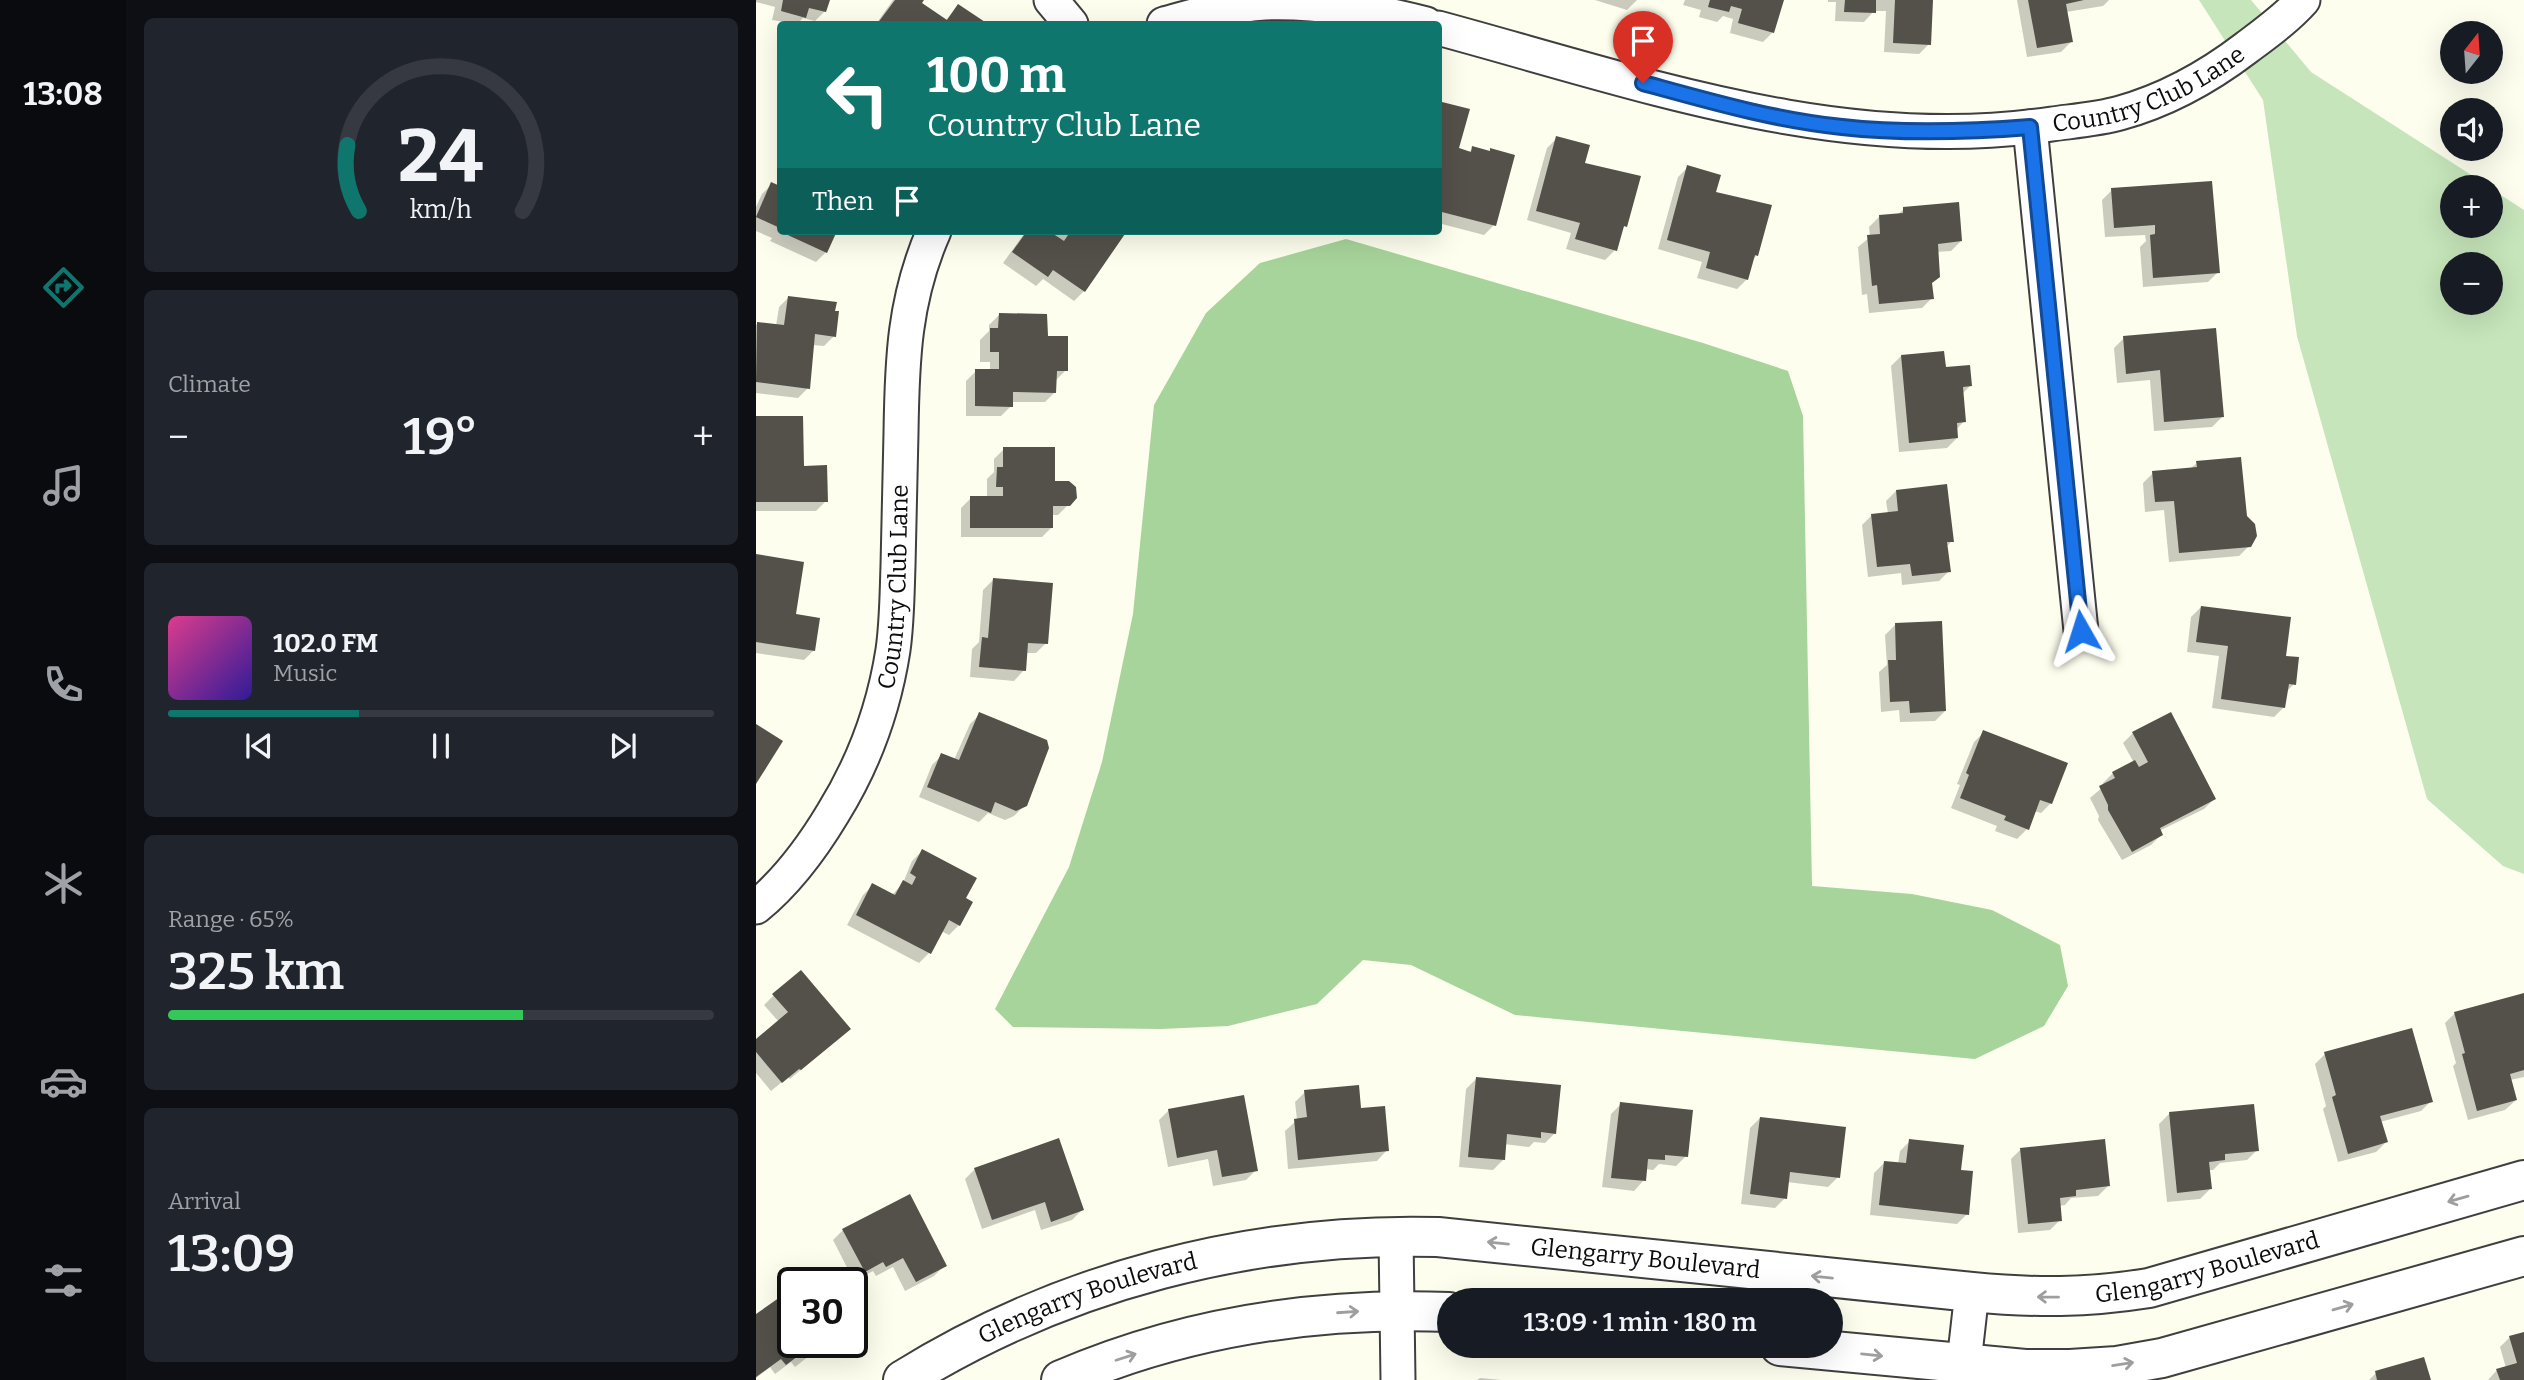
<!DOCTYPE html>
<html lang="en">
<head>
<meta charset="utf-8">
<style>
	:root { --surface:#171b24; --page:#20242c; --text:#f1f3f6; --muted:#9ea1a6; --line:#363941; --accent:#0f766e }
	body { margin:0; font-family:Bitter,serif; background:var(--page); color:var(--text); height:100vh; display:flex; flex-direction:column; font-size:26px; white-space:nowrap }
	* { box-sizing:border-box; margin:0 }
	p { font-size:23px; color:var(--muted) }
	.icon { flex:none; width:38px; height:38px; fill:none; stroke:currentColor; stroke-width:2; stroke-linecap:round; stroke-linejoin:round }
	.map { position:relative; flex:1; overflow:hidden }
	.drawer { display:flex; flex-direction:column; gap:18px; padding:18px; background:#0d0f14; width:630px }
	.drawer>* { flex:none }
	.guide { position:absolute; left:21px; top:21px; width:665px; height:214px; border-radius:7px; box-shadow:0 7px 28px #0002; background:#0f766e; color:#fff; overflow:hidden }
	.needle { width:46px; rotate:17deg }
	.buttons { position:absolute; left:1684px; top:21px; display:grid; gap:14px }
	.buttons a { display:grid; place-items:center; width:63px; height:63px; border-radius:50%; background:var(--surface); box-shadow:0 7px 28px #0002; font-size:35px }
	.speed { position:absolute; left:21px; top:1267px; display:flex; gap:14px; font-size:35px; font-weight:700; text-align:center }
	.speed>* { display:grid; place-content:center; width:91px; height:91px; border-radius:50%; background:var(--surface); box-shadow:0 7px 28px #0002; line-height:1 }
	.speed .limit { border:4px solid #111; border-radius:10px; background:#fff; color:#111 }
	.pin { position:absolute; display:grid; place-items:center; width:60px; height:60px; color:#fff; margin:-72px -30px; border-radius:50% 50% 50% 0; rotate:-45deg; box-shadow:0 0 7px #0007 }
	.pin .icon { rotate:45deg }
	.me { position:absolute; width:77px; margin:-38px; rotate:354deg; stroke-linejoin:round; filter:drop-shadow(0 0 5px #0008) }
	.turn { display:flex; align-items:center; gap:24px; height:147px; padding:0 35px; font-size:32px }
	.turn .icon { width:91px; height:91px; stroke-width:2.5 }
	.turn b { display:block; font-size:49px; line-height:60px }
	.then { display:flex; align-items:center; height:66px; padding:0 35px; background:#0003; gap:14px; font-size:26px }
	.big { font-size:52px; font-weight:600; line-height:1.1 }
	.drawer .widget { flex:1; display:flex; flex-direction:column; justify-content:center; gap:10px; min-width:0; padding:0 24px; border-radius:10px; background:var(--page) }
	.drawer .dial { align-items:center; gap:0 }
	.dial svg { height:182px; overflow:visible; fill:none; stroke:var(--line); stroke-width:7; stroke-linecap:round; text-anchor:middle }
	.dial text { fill:var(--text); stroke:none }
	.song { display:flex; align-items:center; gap:21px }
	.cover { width:84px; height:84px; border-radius:10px; background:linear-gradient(135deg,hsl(330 70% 55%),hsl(250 70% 35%)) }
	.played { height:7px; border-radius:4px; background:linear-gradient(90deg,var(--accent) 35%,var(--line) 35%) }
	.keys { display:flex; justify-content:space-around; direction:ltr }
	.heat { display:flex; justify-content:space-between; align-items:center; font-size:38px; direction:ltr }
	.charge { height:10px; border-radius:5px; background:linear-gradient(90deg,#34c759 65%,var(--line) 0) }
	.trip { position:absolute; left:681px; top:1288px; width:406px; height:70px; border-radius:35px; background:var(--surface); box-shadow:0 7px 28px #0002; font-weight:600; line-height:70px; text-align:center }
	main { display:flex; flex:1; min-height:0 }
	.menu { display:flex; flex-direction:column; width:126px; justify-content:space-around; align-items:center; background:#090b0e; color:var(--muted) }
	.menu .icon { width:49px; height:49px }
	.menu .active { color:var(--accent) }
	.menu b { font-size:32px; color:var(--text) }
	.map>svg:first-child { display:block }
	.green { fill:#c6e5ba; fill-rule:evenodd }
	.forest { fill:#a7d49a }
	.shadow { fill:#0003 }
	.building { fill:#54504a }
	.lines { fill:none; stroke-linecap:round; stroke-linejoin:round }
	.minor-casing { stroke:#3f3f3f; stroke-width:37 }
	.tertiary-casing { stroke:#3f3f3f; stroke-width:42 }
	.minor { stroke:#fff; stroke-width:33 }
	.tertiary { stroke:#fff; stroke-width:38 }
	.oneway { stroke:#9e9e9e }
	.route-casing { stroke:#114b97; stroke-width:18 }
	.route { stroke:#1a73e8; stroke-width:12 }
	.labels { text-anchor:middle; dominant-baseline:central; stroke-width:7; stroke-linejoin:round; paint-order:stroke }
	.street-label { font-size:24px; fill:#0c0c0c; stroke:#fff }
</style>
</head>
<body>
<main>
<nav class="menu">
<b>13:08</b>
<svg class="icon active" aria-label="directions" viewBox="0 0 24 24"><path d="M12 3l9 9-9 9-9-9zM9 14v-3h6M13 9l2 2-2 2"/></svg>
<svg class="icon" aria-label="music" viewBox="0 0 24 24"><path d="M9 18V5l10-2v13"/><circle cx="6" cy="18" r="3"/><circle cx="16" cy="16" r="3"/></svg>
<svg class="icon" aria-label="phone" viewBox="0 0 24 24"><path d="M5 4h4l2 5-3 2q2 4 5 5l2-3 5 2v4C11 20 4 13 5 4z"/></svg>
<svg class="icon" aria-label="climate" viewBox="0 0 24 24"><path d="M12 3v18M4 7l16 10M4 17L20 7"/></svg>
<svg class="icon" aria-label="car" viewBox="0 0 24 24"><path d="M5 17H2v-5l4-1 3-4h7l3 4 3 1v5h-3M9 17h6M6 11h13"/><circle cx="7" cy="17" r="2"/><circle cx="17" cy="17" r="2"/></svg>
<svg class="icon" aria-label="filters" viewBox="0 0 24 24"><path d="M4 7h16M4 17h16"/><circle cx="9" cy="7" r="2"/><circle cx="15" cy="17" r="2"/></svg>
</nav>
<section class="drawer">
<div class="widget dial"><svg viewBox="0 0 100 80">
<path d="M14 69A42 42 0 1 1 86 69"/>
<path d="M14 69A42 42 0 0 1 9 40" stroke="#0f766e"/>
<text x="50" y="56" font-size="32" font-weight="700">24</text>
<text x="50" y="72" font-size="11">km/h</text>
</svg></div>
<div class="widget"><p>Climate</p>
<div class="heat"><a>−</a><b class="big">19°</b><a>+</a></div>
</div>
<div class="widget">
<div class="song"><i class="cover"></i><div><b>102.0 FM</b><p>Music</p></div></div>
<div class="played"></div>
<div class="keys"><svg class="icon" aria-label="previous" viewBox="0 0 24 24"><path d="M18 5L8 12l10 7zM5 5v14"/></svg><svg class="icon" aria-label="pause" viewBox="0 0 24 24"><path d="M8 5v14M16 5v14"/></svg><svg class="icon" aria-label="next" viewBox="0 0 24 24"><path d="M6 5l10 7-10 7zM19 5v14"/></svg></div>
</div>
<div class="widget"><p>Range · 65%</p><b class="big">325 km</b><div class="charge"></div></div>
<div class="widget"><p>Arrival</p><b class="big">13:09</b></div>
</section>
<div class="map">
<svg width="1768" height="1380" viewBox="0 0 1768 1380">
	<rect width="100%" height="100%" fill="#fdfeed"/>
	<path class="green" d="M1443 0H1495L1555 72 1734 187H1696V226H1734V188L1768 210V874L1747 866 1671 799 1541 336 1507 100ZM1696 264H1734V303H1696Z"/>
	<path class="forest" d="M590 239 947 343 1032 371 1047 416 1056 886 1156 894 1236 910 1304 945 1312 986 1288 1026 1219 1059 759 1015 655 965 607 960 561 1004 472 1026 405 1029 257 1027 239 1009 313 867 346 762 377 614 398 405 450 313 504 263Z"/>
	<g class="shadow">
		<path d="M0 0H72L69 11 59 21 47 18 41 24 16 20 19 7 0 2Z"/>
		<path d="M137 0H166L164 3 189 21 202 6 229 24H120Z"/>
		<path d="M839 0H881L871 10Z"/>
		<path d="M929 0H1026L1017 32 1007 42 974 33 977 19 967 16 961 22 943 17 945 10 927 5Z"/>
		<path d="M1072 0H1175L1173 44 1163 54 1128 52 1130 11H1118L1108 22 1079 21 1080 2H1072Z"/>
		<path d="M1261 0H1353L1347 6 1310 12 1315 42 1305 52 1271 57Z"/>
		<path d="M682 103 700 150 712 153 717 148 738 225 728 235 682 223Z"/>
		<path d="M801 138 827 165 869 226 865 230 859 250 849 260 810 249 815 233 771 220 791 148Z"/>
		<path d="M932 167 958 194 1001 255 996 260 991 279 981 289 941 278 946 262 902 249 922 177Z"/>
		<path d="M16 184 24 188V231H79L70 252 60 262 14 241 16 238 0 231V207L6 194Z"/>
		<path d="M1356 190 1462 272 1452 282 1387 287 1384 247 1390 241 1389 235 1349 237 1346 200Z"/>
		<path d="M1148 209 1205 241 1195 251 1180 252 1174 284 1176 298 1166 308 1113 313 1111 294 1106 295 1102 247 1114 237 1113 227 1123 217 1141 215Z"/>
		<path d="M270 231H290L299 237 303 231H369L328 291 318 301 287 279 280 286 247 263Z"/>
		<path d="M33 297 78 336 68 346 57 345 52 388 42 398 0 393V325L2 323 20 326 23 307Z"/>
		<path d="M243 315 290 338 310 370 300 380 299 392 289 402H255V406L245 416H210V381L220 371H234V362H224V340L233 331V325Z"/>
		<path d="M1368 338 1466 417 1456 427 1398 431 1394 380 1361 383 1358 348Z"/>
		<path d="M1145 356 1188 369 1214 386 1206 394 1208 421 1200 430 1201 438 1191 448 1143 452 1135 366Z"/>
		<path d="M0 417 46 468 70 501 60 511H0Z"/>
		<path d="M248 449 319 498 302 515H296V527L286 537H205V508L215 498H231V479L238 472V459Z"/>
		<path d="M1441 463 1493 546 1483 556 1413 562 1408 510 1389 512 1387 483 1397 473 1434 469Z"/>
		<path d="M1140 491 1196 541 1190 547 1193 571 1183 581 1146 585 1145 573 1112 577 1106 525 1116 515 1132 514 1130 501Z"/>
		<path d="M0 557 58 650 48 660 0 653Z"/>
		<path d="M237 580 290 643 280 653H270L268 670 258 681 214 677 216 649 223 642 227 590Z"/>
		<path d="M1445 607 1528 658 1538 684 1530 692 1528 707 1518 717 1456 708 1463 656 1431 652 1435 617Z"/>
		<path d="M1139 625 1189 711 1179 721 1144 722 1143 710 1125 712 1123 672 1131 665 1129 635Z"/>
		<path d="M224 714 269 805 258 816 249 820 232 813 223 822 163 797 176 765 186 755 198 760 214 724Z"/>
		<path d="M1228 732 1295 803 1285 813 1278 811 1271 829 1261 839 1239 831 1241 826 1195 808 1204 785 1201 784 1218 742Z"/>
		<path d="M1377 733 1458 799 1448 809 1403 831 1405 835 1395 845 1366 860 1342 820 1343 816 1334 798 1348 786 1347 783 1357 773 1378 763 1367 743Z"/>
		<path d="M166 851 208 899 203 925 193 935 185 931 173 953 163 963 91 925 107 895 117 885 136 895 147 883 156 861Z"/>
		<path d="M18 995 83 1038 34 1079 32 1077 15 1091 0 1073V1041L23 1022 8 1005Z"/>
		<path d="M1768 995V1077L1754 1080 1760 1100 1749 1110 1712 1120 1697 1066 1700 1063 1689 1023 1699 1013Z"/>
		<path d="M1569 1054 1675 1101 1665 1111 1624 1122 1630 1142 1620 1152 1582 1162 1567 1109 1570 1106 1559 1064Z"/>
		<path d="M720 1079 799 1133 789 1143 778 1142 773 1147 748 1144 747 1160 737 1170 703 1167 710 1089Z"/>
		<path d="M549 1092 604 1110 631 1150 621 1161 532 1169 529 1131 541 1120 539 1102Z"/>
		<path d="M865 1104 930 1156 920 1166 903 1164 897 1170 889 1169 888 1180 878 1191 846 1187 855 1114Z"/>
		<path d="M413 1110 500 1170 490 1180 457 1186 452 1159 412 1167 403 1120Z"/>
		<path d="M1413 1114 1501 1150 1491 1160 1464 1163 1457 1170H1452L1454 1189 1444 1199 1411 1202 1403 1124Z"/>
		<path d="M1004 1118 1082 1177 1072 1187 1031 1182 1029 1198 1019 1208 985 1204 994 1128Z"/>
		<path d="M1154 1141 1204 1172 1211 1214 1201 1224 1114 1215 1118 1173 1128 1163 1142 1164 1144 1151Z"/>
		<path d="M1265 1149 1352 1186 1342 1196 1315 1198 1309 1205 1303 1206 1304 1220 1294 1230 1262 1233 1255 1159Z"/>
		<path d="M219 1169 326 1210 316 1220 285 1230 279 1210 226 1229 209 1179Z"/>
		<path d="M87 1230 188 1266 178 1276 149 1291 137 1267 120 1276 117 1271 98 1281 77 1240Z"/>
		<path d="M0 1317 37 1342H71L39 1367 35 1362 19 1374 14 1367 0 1378Z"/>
		<path d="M1754 1337 1768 1380H1732L1741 1370 1750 1368 1744 1347Z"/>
		<path d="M1620 1373 1673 1380H1613Z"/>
		<path d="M724 1378 746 1380H721Z"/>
	</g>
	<g class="building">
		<path d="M27 0H74L70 12 53 8 50 18 25 11Z"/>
		<path d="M139 0H168L166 3 191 20 202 4 232 24H121Z"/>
		<path d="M954 0H1028L1018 33 982 23 986 9 975 6 973 12 952 7Z"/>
		<path d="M1089 0H1120V13L1088 12Z"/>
		<path d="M1139 0H1177L1175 45 1137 43Z"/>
		<path d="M1272 0H1328L1310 4 1317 42 1281 48Z"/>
		<path d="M682 101 714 109 703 148 715 152 716 146 734 151V148L759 155 740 226 682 211Z"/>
		<path d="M800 136 834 145 829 163 885 176 871 227 868 226 861 251 819 239 824 223 780 211Z"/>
		<path d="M931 165 965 175 960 192 1016 205 1002 256 999 255 992 280 950 268 954 252 911 240Z"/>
		<path d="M1456 181 1464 273 1397 278 1394 235 1399 234V225L1358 228 1355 188Z"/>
		<path d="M15 182 24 186V228L0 217Z"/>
		<path d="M1203 202 1206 241 1182 244 1184 277 1176 283 1178 299 1123 304 1121 285 1116 286 1111 235 1124 234 1123 215 1147 213V207Z"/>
		<path d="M23 231H81L71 253Z"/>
		<path d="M271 231H293L308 241 312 235 306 231H371L329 292 297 270 292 277 256 252Z"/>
		<path d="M32 296 81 302 79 311H83L80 337 59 334 54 389 0 382 1 322 28 325Z"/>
		<path d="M243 313 291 314 292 336H312V371H301L300 393 257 392V407L219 406V369H243V352H234V328H242Z"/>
		<path d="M1460 328 1468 417 1408 422 1404 370 1370 374 1367 336Z"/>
		<path d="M1188 351 1190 367 1214 365 1216 386 1207 387 1210 422 1201 423 1202 438 1153 443 1145 355Z"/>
		<path d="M0 416H47L48 466 71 465 72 502H0Z"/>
		<path d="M247 447H299V481H313L320 487 321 498 314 506H297V528H214V496H247V487H240L241 467H247Z"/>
		<path d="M1485 457 1491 516 1499 524 1501 536 1495 547 1423 553 1418 501 1399 502 1396 471 1441 467 1440 461Z"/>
		<path d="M1191 484 1198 542H1191L1195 572 1156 576 1154 564 1121 567 1115 514 1142 511 1140 490Z"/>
		<path d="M0 554 48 562 40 614 64 618 59 651 0 642Z"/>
		<path d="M237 578 297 583 292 644 272 643 270 671 223 667 226 637 232 638Z"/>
		<path d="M1445 606 1535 617 1530 656 1543 657 1540 685 1533 684 1529 708 1465 699 1472 646 1440 642Z"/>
		<path d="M1186 621 1190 711 1154 713 1153 701 1134 702 1132 660H1140L1139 623Z"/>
		<path d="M223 712 291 740 293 748 271 806 260 811 239 802 235 813 171 787 185 753 203 760Z"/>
		<path d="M1415 712 1460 799 1404 828 1407 835 1376 852 1352 810V805L1343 786 1359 778 1356 772 1379 760 1383 767 1392 762 1376 732Z"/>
		<path d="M0 724 27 741 0 784Z"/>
		<path d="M1227 730 1312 763 1296 804 1284 800 1273 830 1248 820 1250 816 1204 798 1213 775 1210 773Z"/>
		<path d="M166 849 221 878 210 898 217 902 204 926 193 920 175 954 100 915 116 883 139 895 147 880 156 885 160 877 154 873Z"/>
		<path d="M45 970 95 1029 45 1070 43 1069 26 1083 0 1052V1039L32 1012 16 994Z"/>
		<path d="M1768 993V1070L1754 1074 1761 1100 1721 1111 1706 1054 1709 1053 1698 1012Z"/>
		<path d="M1656 1028 1677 1102 1624 1116 1632 1142 1592 1154 1576 1097 1580 1095 1568 1052Z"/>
		<path d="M720 1077 805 1085 800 1134 785 1132V1138L751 1134 749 1160 712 1157Z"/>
		<path d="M603 1085 605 1108 629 1106 633 1151 542 1160 538 1119 551 1117 548 1090Z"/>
		<path d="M488 1095 502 1171 466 1177 461 1150 421 1158 412 1109Z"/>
		<path d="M864 1102 937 1110 932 1157 909 1155V1160L892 1159 890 1181 855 1178Z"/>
		<path d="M1498 1104 1503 1151 1469 1154V1160L1453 1162 1456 1189 1421 1193 1413 1112Z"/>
		<path d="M1004 1117 1090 1127 1084 1178 1034 1172 1031 1199 994 1194Z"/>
		<path d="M303 1138 328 1210 295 1222 289 1202 236 1220 218 1168Z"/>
		<path d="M1153 1139 1208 1145 1205 1170 1217 1171 1213 1215 1123 1205 1128 1161 1150 1163Z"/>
		<path d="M1349 1139 1354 1186 1320 1190V1196L1304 1198 1306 1221 1272 1224 1264 1148Z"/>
		<path d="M154 1194 191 1266 160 1282 147 1258 130 1267 127 1262 109 1272 86 1229Z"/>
		<path d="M37 1288V1342H71L49 1358 46 1353 30 1365 25 1359 0 1377V1314Z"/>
		<path d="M1768 1332V1380H1744L1740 1369 1761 1363 1753 1336Z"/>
		<path d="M1668 1357 1675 1380H1621L1619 1371Z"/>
	</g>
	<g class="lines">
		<defs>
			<g id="minor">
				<path d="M295 0 315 24"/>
				<path d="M408 24C441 15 474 5 509 3 559 1 621 11 670 24"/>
				<path id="s1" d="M682 28C882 82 1086 156 1296 124 1318 121 1343 119 1364 113 1411 100 1452 77 1490 48 1510 33 1531 18 1547 0"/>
				<path d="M1274 127 1325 631"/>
				<path id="s2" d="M0 907C32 881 56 848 77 813 108 763 128 708 137 650 141 622 141 594 142 566 143 521 144 477 145 433 146 360 148 299 178 231"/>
				<path d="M640 1236 642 1380"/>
				<path d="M1206 1380 1216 1292"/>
			</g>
			<g id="tertiary">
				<path d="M1024 1346 1269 1369H1314L1361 1366 1406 1358 1768 1256"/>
				<path id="s3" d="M147 1380C306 1281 495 1232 682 1237L1216 1292C1279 1298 1330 1298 1393 1288L1768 1180"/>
				<path d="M305 1380C428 1327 560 1307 693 1312"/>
			</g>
		</defs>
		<use href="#minor" class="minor-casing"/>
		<use href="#tertiary" class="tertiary-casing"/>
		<use href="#minor" class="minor"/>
		<use href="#tertiary" class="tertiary"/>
	</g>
	<defs><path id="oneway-shaft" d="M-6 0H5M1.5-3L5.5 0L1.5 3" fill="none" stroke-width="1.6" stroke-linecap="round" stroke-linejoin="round" transform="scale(1.75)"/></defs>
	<g class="oneway">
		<use href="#oneway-shaft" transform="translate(1702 1199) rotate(164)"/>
		<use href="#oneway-shaft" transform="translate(742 1243) rotate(-174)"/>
		<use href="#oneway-shaft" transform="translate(1066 1277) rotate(-174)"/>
		<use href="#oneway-shaft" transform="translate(1292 1297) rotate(-179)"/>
		<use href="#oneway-shaft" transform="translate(1587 1307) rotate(-16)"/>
		<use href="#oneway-shaft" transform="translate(592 1312) rotate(-4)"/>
		<use href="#oneway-shaft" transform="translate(1116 1355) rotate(6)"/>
		<use href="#oneway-shaft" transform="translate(370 1357) rotate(-18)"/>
		<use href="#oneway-shaft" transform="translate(1367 1364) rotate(-9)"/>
	</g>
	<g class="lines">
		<defs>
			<path id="route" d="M887 83C953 101 1018 120 1086 127 1149 134 1211 132 1274 127L1325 631"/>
		</defs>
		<use href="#route" class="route-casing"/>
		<use href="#route" class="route"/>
	</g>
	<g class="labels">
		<g class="street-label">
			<text stroke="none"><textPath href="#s1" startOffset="730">Country Club Lane</textPath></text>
			<text stroke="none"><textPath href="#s2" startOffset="360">Country Club Lane</textPath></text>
			<text stroke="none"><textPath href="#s3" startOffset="770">Glengarry Boulevard</textPath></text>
			<text stroke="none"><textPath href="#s3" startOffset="1337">Glengarry Boulevard</textPath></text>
			<text stroke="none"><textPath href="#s3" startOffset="203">Glengarry Boulevard</textPath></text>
		</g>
	</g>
</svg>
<div class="buttons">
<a><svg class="needle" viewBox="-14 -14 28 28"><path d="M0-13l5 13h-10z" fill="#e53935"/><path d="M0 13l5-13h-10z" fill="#9ea1a6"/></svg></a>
<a><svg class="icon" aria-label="sound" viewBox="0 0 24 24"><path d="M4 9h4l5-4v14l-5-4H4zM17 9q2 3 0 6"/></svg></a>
<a>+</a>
<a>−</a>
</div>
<div class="speed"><div class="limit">30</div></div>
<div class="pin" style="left:887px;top:83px;background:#d93025"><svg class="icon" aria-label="arrive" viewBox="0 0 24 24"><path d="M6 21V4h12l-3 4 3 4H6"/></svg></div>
<svg class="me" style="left:1325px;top:631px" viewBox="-20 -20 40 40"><path d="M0-17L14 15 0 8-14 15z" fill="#1a73e8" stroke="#fff" stroke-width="4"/></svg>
<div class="trip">13:09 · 1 min · 180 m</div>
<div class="guide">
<div class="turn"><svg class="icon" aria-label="left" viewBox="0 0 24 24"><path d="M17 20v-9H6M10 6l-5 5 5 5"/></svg><div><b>100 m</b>Country Club Lane</div></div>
<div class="then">Then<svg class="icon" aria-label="arrive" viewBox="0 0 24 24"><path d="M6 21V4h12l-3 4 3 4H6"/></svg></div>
</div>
</div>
</main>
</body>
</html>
